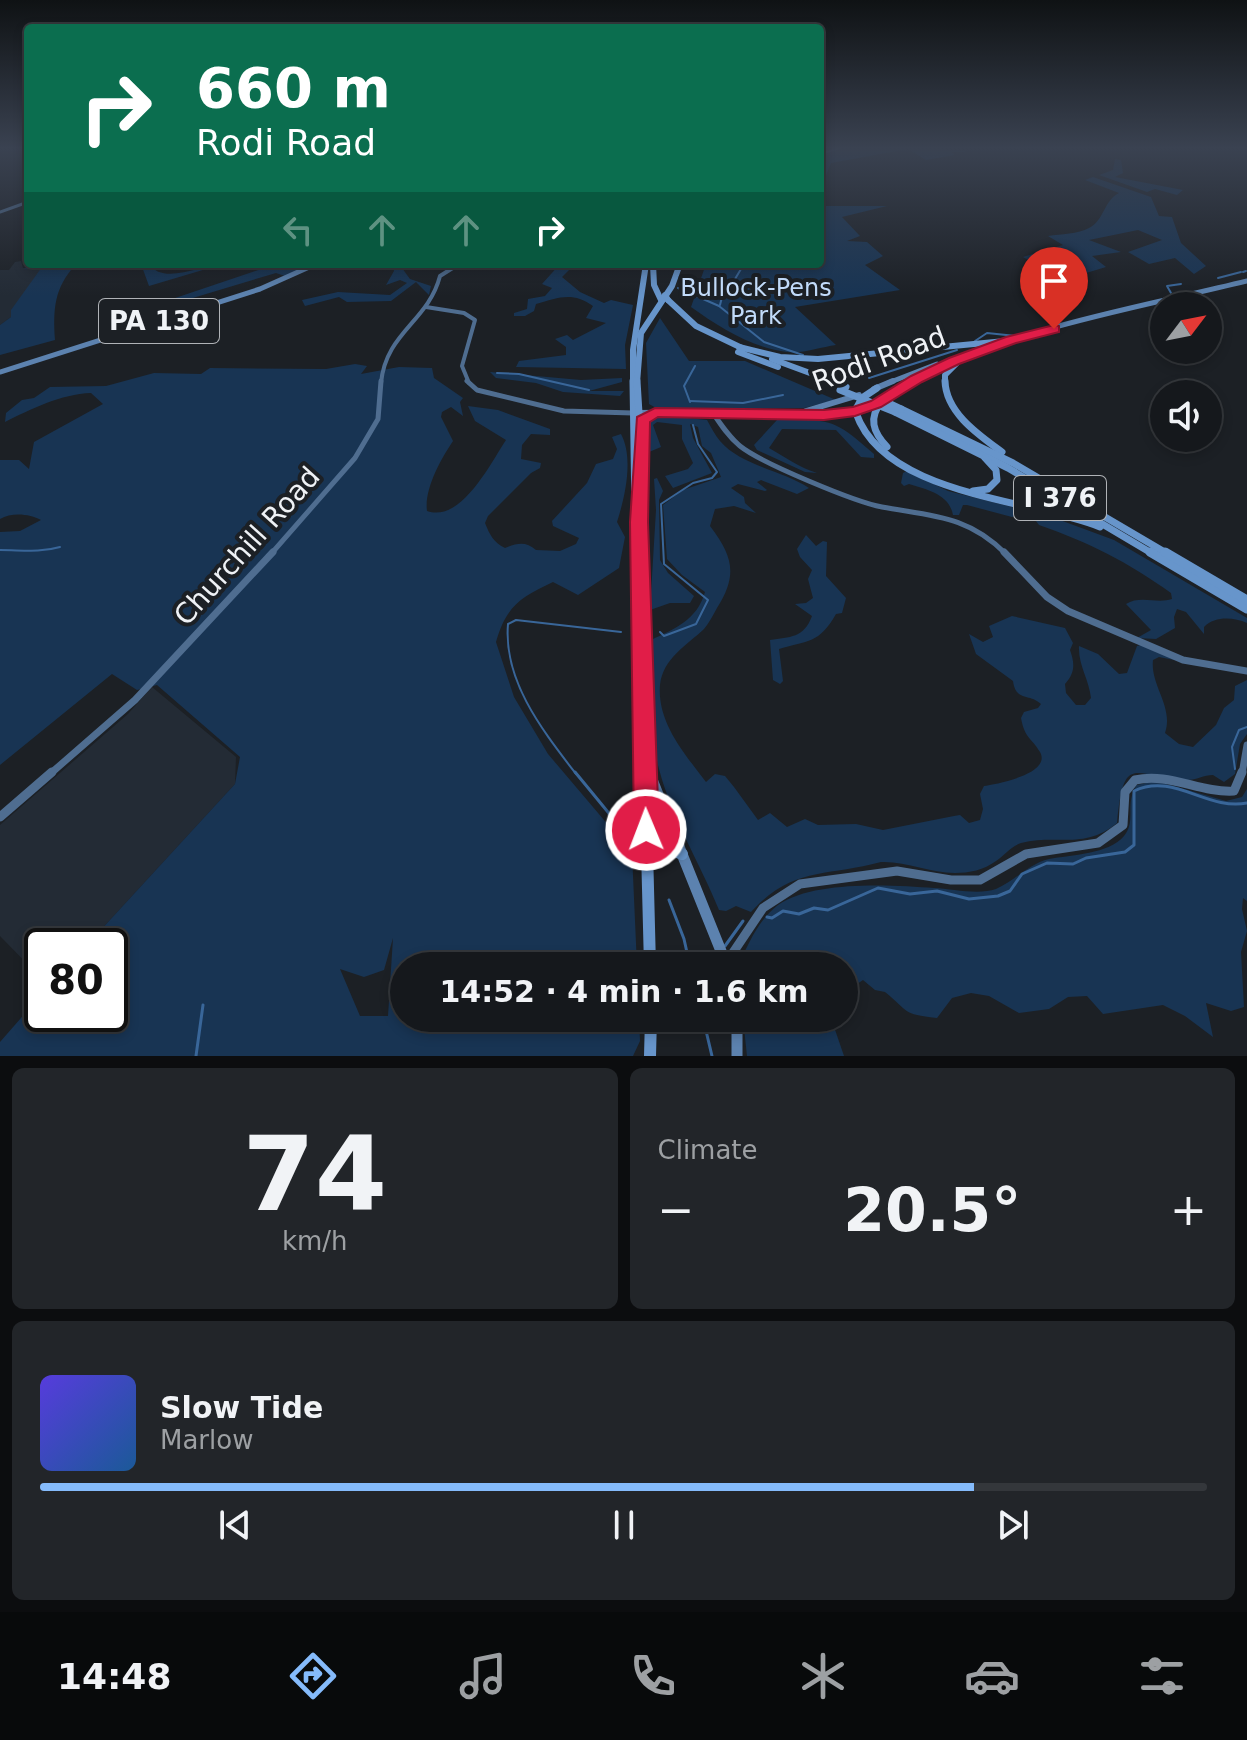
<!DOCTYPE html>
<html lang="en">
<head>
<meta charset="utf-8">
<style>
	:root { --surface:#15181c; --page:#222529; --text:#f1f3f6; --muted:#9da0a3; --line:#34373b; --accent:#85bbfb }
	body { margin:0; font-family:"DejaVu Sans",sans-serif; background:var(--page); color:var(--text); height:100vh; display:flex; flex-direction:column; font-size:30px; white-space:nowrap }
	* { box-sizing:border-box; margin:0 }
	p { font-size:26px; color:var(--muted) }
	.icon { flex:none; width:44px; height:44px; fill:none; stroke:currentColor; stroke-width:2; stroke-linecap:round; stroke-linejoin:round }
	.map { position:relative; height:1056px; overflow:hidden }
	.sheet { display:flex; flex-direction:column; gap:12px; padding:12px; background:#0c0d0f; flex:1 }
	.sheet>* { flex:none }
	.banner { position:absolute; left:24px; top:24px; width:800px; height:244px; border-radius:8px; box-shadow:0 4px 12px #0003,0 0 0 2px var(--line); background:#0b6e4f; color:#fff; overflow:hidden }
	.needle { width:52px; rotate:58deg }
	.fabs { position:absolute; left:1150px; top:292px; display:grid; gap:16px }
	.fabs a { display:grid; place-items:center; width:72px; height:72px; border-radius:50%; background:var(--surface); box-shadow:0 4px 12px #0003,0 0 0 2px var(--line); font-size:40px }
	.speed { position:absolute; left:24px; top:928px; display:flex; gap:16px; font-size:40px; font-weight:700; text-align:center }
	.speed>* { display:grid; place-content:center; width:104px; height:104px; border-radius:50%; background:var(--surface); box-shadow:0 4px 12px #0003,0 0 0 2px var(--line); line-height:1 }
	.speed .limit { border:4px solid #111; border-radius:12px; background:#fff; color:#111 }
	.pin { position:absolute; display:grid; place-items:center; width:68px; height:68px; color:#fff; margin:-82px -34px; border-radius:50% 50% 50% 0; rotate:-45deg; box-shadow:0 0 8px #0007 }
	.pin .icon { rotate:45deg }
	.me { position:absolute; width:88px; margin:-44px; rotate:359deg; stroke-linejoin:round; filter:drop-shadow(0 0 6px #0008) }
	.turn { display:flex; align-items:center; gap:28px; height:168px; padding:0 40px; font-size:36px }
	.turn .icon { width:104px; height:104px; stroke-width:2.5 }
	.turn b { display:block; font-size:56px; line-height:68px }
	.lanes { display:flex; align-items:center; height:76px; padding:0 40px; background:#0003; justify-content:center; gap:40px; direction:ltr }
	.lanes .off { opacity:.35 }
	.big { font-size:60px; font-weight:700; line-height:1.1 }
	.sheet .widget { flex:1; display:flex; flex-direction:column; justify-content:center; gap:12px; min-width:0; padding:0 28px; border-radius:12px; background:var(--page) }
	.sheet .dial { align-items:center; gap:0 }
	.dial b { font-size:104px; line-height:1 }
	.song { display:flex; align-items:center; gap:24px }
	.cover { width:96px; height:96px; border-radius:12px; background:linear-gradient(135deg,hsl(250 70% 55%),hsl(210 70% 35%)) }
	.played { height:8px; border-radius:4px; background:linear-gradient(90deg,var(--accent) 80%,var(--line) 80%) }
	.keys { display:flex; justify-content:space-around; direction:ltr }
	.heat { display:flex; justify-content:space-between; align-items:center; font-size:44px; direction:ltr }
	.sheet .tiles { flex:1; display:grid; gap:12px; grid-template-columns:1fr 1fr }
	.widget:last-child { grid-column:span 2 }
	.trip { position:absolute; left:390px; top:952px; width:468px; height:80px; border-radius:40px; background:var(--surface); box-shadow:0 4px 12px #0003,0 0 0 2px var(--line); font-weight:700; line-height:80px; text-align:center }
	.tabs { display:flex; height:128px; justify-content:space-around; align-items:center; background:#080a0b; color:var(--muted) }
	.tabs .icon { width:56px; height:56px }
	.tabs .on { color:var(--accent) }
	.tabs b { font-size:36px; color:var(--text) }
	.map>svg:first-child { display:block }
	.built { fill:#232b35 }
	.green { fill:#183453; fill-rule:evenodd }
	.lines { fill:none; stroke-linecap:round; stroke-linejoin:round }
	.stream-far1 { stroke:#396699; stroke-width:2 }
	.stream { stroke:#396699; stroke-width:3 }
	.secondary-far4 { stroke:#4f6d90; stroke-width:3 }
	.secondary-far3 { stroke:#4f6d90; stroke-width:4 }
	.secondary-far2 { stroke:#4f6d90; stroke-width:5 }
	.secondary-far1 { stroke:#4f6d90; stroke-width:7 }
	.secondary { stroke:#4f6d90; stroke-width:9 }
	.primary-far2 { stroke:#5c82af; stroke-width:5 }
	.primary-far1 { stroke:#5c82af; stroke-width:6 }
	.primary { stroke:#5c82af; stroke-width:11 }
	.highway-far3 { stroke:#6795cb; stroke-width:6 }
	.highway-far2 { stroke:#6795cb; stroke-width:7 }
	.highway-far1 { stroke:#6795cb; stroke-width:9 }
	.highway { stroke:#6795cb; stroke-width:12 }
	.highway-bridge-far1 { stroke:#6795cb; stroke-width:6 }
	.highway-bridge { stroke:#6795cb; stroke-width:7 }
	.route { fill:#e11d48; stroke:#92132f; stroke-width:2 }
	.labels { text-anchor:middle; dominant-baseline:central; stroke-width:8; stroke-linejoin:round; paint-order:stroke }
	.far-park-label { font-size:24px; fill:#c2dbfa; stroke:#1c2025 }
	.shield { fill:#1c2025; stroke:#b0b3b7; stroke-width:2 }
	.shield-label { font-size:26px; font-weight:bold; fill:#eff2f6 }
	.street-label { font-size:28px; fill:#eff2f6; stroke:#1c2025 }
</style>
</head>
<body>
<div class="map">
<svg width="1247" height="1056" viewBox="0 0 1247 1056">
	<rect width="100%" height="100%" fill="#1c2025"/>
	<g class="built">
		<path d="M21 261 23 268 43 267 12 310 11 317 0 325V270H9L15 262Z"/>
		<path d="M152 687 236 757 235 784 86 946H42V979L0 936V825L128 714Z"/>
	</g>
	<g class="green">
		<path d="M820 148H940C948 152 957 148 967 152H951L955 155 926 160 908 149 831 163 820 190Z"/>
		<path d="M1115 159 1121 160 1123 173 1115 177 1183 190 1177 195 1155 189 1147 192 1099 175 1113 170Z"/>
		<path d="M1093 177 1151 197 1159 216 1172 217 1181 243 1206 266 1194 274 1175 258 1149 264 1128 252 1162 240 1138 230 1089 240 1121 252 1092 256 1106 267 1063 280 1023 257 1063 245 1048 236C1061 234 1078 234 1089 228 1104 221 1104 200 1119 193L1085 180Z"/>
		<path d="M820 206H887L842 217 860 236 847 241 867 242 883 256 865 265 900 290 795 307 836 345C821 347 802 354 787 352 752 348 719 327 691 307L706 264H820Z"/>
		<path d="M39 264H76C54 288 53 309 55 340L0 355V325L11 317V310L42 267 23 269Z"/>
		<path d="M141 264H149C164 286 202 264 223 264L149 286Z"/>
		<path d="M276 264H291L301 269 285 276 276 273 136 315 113 319Z"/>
		<path d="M393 264H399L410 279 431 286 429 295 416 282 391 301 347 302 339 297 305 306 302 300 338 292 390 295 407 283 400 280 386 285 394 271Z"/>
		<path d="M560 264H575L562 277 580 292 604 303 611 300 633 305 625 345 626 369 516 367 519 361 566 355V347L555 339 567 335 573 340 606 323 586 318 593 306C572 291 558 298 536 304L534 311 525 316H514V313L527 309 528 299 545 296 552 288 542 284Z"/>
		<path d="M660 318 689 361H745L836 400 804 408 658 409 649 404 646 343Z"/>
		<path d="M355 364 367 366 361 374 399 367 432 368 434 378 463 398 460 402 463 416 451 407 442 412 441 417 453 441C441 459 424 489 427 511 461 523 490 464 506 440L475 421 468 406 498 410 550 429V435L531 434 522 445 521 459 541 463 540 468 531 473 488 516 485 523C490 535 493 542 505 548 517 543 526 541 536 550L560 551 576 544 579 538 553 526 552 521 587 483 596 464 613 459 617 449 612 437 621 434C634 458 625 497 617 522L625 537 619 568 578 595 553 582C521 597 506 606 496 642L514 697 548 754 632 853 637 966H404V1018H639L640 1041 633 1056H0V1042L42 994V1014H110V946H86L235 784 240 757 157 685 137 690 112 674 0 765V532L20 531 41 520C30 514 12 512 0 519V460H19L29 469 34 442 103 404 91 393C61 394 31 409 5 422L6 413 22 400 34 398 50 387 106 386 154 373 201 374 210 368 326 369ZM393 938 388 1016H360L340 969 364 977 384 970Z"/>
		<path d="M490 372 581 380 622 378V382L589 391H624L620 396 563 392 536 383 496 378Z"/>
		<path d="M668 416 707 420C711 427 715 435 720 441 741 466 783 470 809 488L797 494 761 480 757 482 767 490 765 491 738 484 731 488 744 497 745 503 756 513 734 506 715 509 710 526C733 556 738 575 717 608 713 615 709 623 704 629 687 645 663 658 660 685 657 723 685 754 706 782L715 774 725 776 734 787 758 820 770 813 787 827 805 819 818 825 856 824 883 830 954 816 960 815 969 823 980 820 983 809 980 794 984 786C996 784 1052 774 1040 752 1031 737 1025 739 1021 718L1024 712 1038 708 1041 704C1029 693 1016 702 1013 681L976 654 969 634 983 642 993 637 989 626 1012 616 1065 628 1073 643 1070 650C1075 664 1075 673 1065 684L1066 693 1076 705H1085L1091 698C1089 679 1078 665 1079 646L1098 654 1119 674 1127 673 1137 646 1141 645 1173 658 1174 660 1159 657 1153 660C1150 685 1174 707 1165 733L1179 744 1193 747 1216 725 1224 708 1234 700 1235 686 1247 680V734L1240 744 1235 774 1224 782 1213 775C1204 775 1196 780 1188 780 1134 778 1124 750 1117 823 1085 850 1056 834 1021 843 1010 847 1005 855 996 861 984 870 969 873 955 873 930 873 906 861 881 862 826 877 793 866 751 912L736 906 726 911 719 910C700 863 672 819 659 769 648 729 653 682 651 640 676 628 697 620 705 592L682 575 667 559 663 505 683 490 721 477 711 453 702 446 698 427 690 424 693 438 712 473 673 488 665 476 688 469 693 463 682 439V425L657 422 653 425 661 447 649 452 647 457 646 454 647 423 650 419Z"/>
		<path d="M777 420C832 419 834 419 874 454V458L861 457 836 430 782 429 769 448C785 457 800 468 817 473L805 472 757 450 754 445Z"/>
		<path d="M907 471 948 491 1028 511 1012 517 967 505H963L959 515H953C949 494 928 490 909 484L904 486 901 483 903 473Z"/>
		<path d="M657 478 663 491 659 500 660 560 668 573 694 596 690 603H670L650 610 656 510 654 479Z"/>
		<path d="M1049 516 1114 540 1247 618V623C1233 617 1215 616 1204 627V634L1186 612 1177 609 1174 617 1175 628 1156 639 1137 638 1151 630 1126 604C1140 595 1157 604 1172 599L1171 593C1128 562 1088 542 1039 525L1036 521Z"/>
		<path d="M806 535 816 546 823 541 827 542 826 576 846 598 842 613 836 614C819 644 808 640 779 649L783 681 780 684 773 680 770 640C790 637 804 638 812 616L795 604 806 603 813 598 808 579 812 570 800 557 797 549Z"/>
		<path d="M1156 781 1226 801 1242 797 1247 789V901L1243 898 1242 909 1247 931 1241 952 1244 1007 1231 1011 1206 1003 1213 1037 1185 1016 1163 1005 1103 1014 1087 996 1068 997 1049 1009 1019 1013 989 996 971 993 952 998 937 1018C901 1014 910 1012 885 992L875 990 863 980 844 993V966H738C748 945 758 920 778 905 814 880 892 885 934 888 952 889 979 895 996 889 1015 881 1028 864 1049 859 1071 855 1109 854 1124 836 1137 820 1124 803 1137 785Z"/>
		<path d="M743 1018H831L844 1056H747Z"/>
	</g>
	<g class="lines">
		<g class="stream-far1">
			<path d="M823 153 840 148"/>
			<path d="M820 160 824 154"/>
			<path d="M1243 272 1246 271"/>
			<path d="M1218 278 1241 272"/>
			<path d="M678 288 719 306"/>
			<path d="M1171 293 1167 286 1181 284"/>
			<path d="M720 305 724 289 732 284 744 264"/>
			<path d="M719 306 764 342 803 355"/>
			<path d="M975 341 987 333 1016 336"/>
			<path d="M497 373 519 374 589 390"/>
			<path d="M869 378 957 350"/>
			<path d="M690 401 743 403 783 395"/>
			<path d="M690 402 684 386 695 366"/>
			<path d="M0 550C22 550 39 553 60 547"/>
			<path d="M660 632 664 636 696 624 708 600 664 564 661 504 693 483 712 478 717 472 698 444 693 425"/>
			<path d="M1235 769 1232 747 1239 730 1247 727"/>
			<path d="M576 774C543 731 503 681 508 624L516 620 621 632"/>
		</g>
		<g class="stream">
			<path d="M575 772 626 834"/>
			<path d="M669 900 684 939 690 966"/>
			<path d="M767 917 772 918 783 911 799 914 814 908 828 910 878 888 910 894 937 891 969 899 998 896 1010 891 1022 874 1047 863 1073 864 1086 858 1125 852 1134 845V791C1174 772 1207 811 1247 803"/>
			<path d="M725 946 743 921"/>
			<path d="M706 966 718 954"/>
			<path d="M703 1018 712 1056"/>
			<path d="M196 1056 203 1005"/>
		</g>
		<path class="secondary-far4" d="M0 212 28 202"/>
		<g class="secondary-far3">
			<path d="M426 307 464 313 475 320 462 366 469 383"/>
			<path d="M381 383C386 332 428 322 440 276L459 264"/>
		</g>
		<g class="secondary-far2">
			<path d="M467 381 477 390 564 411 633 413"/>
			<path d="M713 413C721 425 729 437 740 446 761 463 855 502 882 507 931 516 968 515 1006 554"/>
			<path d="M271 554 355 458 378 419 381 381"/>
		</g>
		<g class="secondary-far1">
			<path d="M1004 552 1047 597 1068 611 1183 660 1247 671"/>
			<path d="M50 774 135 700 273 552"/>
			<path d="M1242 774 1247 745"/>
		</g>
		<g class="secondary">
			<path d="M0 817 52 772"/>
			<path d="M726 963 763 908 800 884 897 871 951 880H980L1026 854 1098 843 1123 825 1125 792 1135 780C1169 772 1200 793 1234 791L1242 772"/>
		</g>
		<g class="primary-far2">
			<path d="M0 372 260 289 316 264"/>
			<path d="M888 383 937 364"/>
			<path d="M909 383C1008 329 1137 308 1247 281"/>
		</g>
		<g class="primary-far1">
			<path d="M874 389 893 381"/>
			<path d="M806 411 859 395"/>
			<path d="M634 413 765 412"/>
			<path d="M761 413 824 415 861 410 913 381"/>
		</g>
		<g class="primary">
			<path d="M649 772 727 966"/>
			<path d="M737 1018V1056"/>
		</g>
		<g class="highway-far3">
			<path d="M653 264 654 285 661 300"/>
			<path d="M668 300 696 326 744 349"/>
			<path d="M739 347 780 357 818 359 1005 341"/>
			<path d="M738 352 778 367"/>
			<path d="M772 359 837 383"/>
			<path d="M633 383V350L646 264"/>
			<path d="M637 383 641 333 672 286 680 264"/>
			<path d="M945 383V375L963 357"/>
		</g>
		<g class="highway-far2">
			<path d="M633 381 635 511 638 522"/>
			<path d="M637 381 643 478 640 554"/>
			<path d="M831 381 846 387"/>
			<path d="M945 381C946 413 979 435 1002 452"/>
			<path d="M882 401C868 418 873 432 887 447"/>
			<path d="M856 409 862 398 877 388"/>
			<path d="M901 409 1013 463 1168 554"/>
			<path d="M895 412 1008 468 1153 554"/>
			<path d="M856 413C885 496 1031 499 1100 527"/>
			<path d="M640 424 655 413"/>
			<path d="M973 491 988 489 997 480 996 470 985 458"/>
		</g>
		<g class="highway-far1">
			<path d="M640 552 645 774"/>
			<path d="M1150 552 1247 609"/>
			<path d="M1165 552 1247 600"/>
		</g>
		<g class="highway">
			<path d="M645 772 650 966"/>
			<path d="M647 858 665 846 682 854"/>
			<path d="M650 1056 651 1018"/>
		</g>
		<path class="highway-bridge-far1" d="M665 295 668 300"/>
		<g class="highway-bridge">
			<path d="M840 390 895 412"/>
			<path d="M884 401 901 409"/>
			<path d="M856 409V413"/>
		</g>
	</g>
	<linearGradient id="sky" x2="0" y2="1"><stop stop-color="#0f1214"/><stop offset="0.5" stop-color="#3a4251"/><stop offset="1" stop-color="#3a4251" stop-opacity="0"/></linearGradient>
	<rect width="1247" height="296" fill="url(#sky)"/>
	<path class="route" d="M1054 325 1059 326V332L1016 343 959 364 922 382 881 407 855 416 824 420 658 417 650 422 648 522 659 830 655 839 646 842 637 839 634 830 630 522 637 417 655 408 824 410 853 407 871 401 911 376 949 358 1006 337Z"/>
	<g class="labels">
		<g class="far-park-label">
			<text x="756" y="288">Bullock-Pens<tspan x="756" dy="28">Park</tspan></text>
		</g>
		<g class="shield">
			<rect x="99" y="299" width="120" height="44" rx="6"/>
			<rect x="1014" y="476" width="92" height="44" rx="6"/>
		</g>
		<g class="shield-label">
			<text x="159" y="321">PA 130</text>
			<text x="1060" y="498">I 376</text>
		</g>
		<g class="street-label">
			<text transform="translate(879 359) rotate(-20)">Rodi Road</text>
			<text transform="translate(247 546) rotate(-48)">Churchill Road</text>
		</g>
	</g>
</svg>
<div class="fabs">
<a><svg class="needle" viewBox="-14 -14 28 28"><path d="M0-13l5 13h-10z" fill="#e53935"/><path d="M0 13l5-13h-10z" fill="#9da0a3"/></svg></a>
<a><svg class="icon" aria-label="sound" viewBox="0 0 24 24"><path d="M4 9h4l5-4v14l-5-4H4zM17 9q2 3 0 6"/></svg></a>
</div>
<div class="speed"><div class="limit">80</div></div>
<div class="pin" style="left:1054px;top:329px;background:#d93025"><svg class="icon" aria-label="arrive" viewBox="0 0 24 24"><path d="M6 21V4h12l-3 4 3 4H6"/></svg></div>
<svg class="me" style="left:646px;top:830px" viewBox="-20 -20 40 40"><circle r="17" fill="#e11d48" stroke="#fff" stroke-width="3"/><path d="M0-11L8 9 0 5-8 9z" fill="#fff"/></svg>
<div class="trip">14:52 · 4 min · 1.6 km</div>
<div class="banner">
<div class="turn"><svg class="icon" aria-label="right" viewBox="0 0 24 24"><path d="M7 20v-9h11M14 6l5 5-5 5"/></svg><div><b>660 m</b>Rodi Road</div></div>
<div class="lanes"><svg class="icon off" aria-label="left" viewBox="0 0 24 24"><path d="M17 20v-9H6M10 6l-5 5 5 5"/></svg><svg class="icon off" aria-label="ahead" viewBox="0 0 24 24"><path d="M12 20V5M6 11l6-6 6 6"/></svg><svg class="icon off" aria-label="ahead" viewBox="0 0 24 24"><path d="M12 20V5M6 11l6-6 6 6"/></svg><svg class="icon" aria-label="right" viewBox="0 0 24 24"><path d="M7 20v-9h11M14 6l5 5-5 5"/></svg></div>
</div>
</div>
<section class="sheet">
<div class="tiles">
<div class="widget dial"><b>74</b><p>km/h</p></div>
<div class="widget"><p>Climate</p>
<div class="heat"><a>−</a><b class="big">20.5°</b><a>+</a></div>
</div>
<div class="widget">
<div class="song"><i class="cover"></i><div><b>Slow Tide</b><p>Marlow</p></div></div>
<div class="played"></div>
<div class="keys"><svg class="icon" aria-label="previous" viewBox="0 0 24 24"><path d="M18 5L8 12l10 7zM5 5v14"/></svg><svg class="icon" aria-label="pause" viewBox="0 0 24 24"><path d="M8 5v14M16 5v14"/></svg><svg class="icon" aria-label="next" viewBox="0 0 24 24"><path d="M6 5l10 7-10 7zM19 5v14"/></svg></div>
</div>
</div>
</section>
<nav class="tabs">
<b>14:48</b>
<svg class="icon on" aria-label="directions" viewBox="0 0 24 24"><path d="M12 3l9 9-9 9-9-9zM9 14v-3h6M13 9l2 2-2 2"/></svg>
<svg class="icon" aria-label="music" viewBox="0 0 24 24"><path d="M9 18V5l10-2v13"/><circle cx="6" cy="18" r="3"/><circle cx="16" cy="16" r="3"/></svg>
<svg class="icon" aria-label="phone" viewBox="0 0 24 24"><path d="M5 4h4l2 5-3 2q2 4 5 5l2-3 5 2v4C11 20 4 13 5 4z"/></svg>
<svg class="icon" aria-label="climate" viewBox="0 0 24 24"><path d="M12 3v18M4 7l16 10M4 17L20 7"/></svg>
<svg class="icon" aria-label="car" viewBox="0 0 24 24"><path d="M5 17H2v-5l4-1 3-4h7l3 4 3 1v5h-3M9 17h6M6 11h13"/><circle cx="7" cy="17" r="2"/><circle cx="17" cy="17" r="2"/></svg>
<svg class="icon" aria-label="filters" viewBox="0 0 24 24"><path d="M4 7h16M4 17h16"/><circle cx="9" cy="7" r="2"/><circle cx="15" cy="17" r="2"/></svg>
</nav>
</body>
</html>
